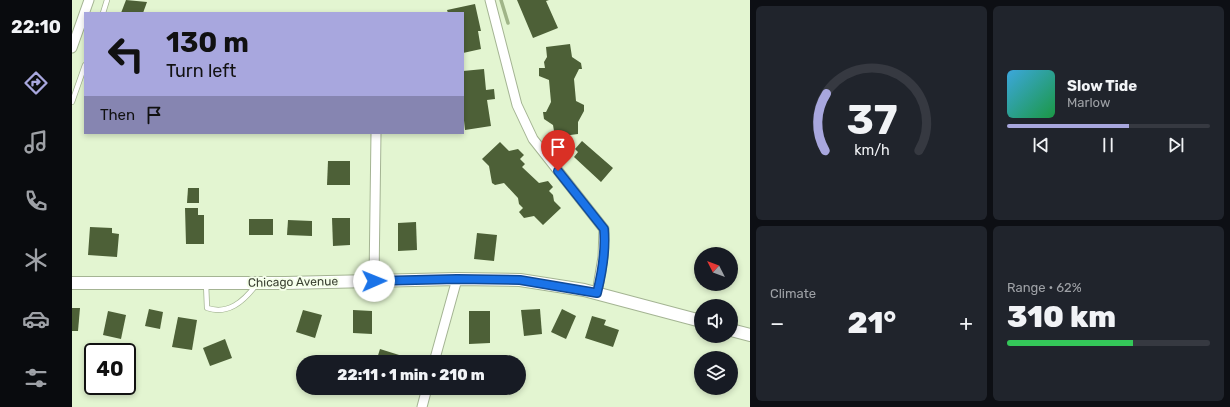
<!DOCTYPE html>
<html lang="en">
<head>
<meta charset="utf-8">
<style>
	:root { --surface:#171b24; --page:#20242c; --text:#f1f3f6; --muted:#9ea1a6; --line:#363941; --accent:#a8a7de }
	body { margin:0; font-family:Rubik,sans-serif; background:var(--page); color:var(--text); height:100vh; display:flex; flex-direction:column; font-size:15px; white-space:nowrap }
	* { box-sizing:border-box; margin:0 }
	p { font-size:13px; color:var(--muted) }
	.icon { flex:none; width:22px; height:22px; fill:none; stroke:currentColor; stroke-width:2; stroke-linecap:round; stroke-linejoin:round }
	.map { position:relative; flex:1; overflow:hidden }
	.details { display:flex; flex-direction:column; gap:6px; padding:6px; background:#0d0f14; width:480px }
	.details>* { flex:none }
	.hud { position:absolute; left:12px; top:12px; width:380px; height:122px; border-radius:0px; box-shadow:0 2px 6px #0003; background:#a8a7de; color:#111; overflow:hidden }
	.needle { width:26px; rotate:312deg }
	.tools { position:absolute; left:622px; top:247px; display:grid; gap:8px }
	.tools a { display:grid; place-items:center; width:44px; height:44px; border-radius:50%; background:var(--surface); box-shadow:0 2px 6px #0003; font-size:20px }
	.speed { position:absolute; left:12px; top:343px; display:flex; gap:8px; font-size:20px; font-weight:700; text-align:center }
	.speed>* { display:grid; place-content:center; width:52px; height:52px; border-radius:50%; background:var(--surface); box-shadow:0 2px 6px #0003; line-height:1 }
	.speed .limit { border:2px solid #111; border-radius:6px; background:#fff; color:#111 }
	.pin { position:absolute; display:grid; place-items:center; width:34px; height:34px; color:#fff; margin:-41px -17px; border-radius:50% 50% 50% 0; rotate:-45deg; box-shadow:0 0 4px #0007 }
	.pin .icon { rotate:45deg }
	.me { position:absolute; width:44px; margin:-22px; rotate:89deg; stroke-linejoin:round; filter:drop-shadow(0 0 3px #0008) }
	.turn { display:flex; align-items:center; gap:14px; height:84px; padding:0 16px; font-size:18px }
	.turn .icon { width:52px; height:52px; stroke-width:2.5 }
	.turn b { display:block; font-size:28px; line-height:34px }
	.then { display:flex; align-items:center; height:38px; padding:0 16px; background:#0003; gap:8px; font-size:15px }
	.big { font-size:30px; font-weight:800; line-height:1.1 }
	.details .tile { flex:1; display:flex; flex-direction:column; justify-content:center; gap:6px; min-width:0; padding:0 14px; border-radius:6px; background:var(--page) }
	.details .dial { align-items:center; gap:0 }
	.dial svg { height:104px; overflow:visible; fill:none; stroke:var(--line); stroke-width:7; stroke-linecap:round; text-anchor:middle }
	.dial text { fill:var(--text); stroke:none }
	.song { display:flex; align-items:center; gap:12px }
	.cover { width:48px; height:48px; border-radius:6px; background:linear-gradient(135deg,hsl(200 70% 55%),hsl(140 70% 35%)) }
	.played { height:4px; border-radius:2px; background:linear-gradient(90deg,var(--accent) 60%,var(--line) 60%) }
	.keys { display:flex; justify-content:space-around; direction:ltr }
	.heat { display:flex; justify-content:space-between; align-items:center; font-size:22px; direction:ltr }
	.charge { height:6px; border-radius:3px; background:linear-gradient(90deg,#34c759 62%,var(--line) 0) }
	.details .tiles { flex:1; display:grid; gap:6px; grid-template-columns:repeat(2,1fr) }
	.trip { position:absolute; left:224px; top:355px; width:230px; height:40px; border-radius:20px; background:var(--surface); box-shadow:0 2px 6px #0003; font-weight:800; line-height:40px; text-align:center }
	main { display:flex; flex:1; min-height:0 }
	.tabs { display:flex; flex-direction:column; width:72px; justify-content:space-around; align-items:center; background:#090b0e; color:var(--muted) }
	.tabs .icon { width:28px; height:28px }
	.tabs .on { color:var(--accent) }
	.tabs b { font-size:18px; color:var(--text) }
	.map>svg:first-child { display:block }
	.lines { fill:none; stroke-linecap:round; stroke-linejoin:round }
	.stream { stroke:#a0b588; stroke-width:3.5 }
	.building { fill:#4d6037 }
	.lane-casing { stroke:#a4b493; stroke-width:6 }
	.street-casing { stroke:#a4b493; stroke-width:11 }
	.secondary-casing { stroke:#a4b493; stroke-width:14 }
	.lane { stroke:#fff; stroke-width:4.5 }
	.street { stroke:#fff; stroke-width:9 }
	.secondary { stroke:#fff; stroke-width:12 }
	.route-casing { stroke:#114b97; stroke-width:10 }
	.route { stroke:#1a73e8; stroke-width:7 }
	.labels { text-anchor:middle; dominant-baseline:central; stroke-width:4; stroke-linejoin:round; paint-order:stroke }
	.street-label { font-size:12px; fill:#393f31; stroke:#f5ffea }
</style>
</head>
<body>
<main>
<nav class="tabs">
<b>22:10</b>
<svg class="icon on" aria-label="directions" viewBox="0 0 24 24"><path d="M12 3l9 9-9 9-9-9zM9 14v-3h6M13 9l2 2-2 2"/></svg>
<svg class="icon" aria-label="music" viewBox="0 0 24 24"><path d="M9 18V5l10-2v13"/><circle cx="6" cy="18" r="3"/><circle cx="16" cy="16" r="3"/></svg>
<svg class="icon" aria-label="phone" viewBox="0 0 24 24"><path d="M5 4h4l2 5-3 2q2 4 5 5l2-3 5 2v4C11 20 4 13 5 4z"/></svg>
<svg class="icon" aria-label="climate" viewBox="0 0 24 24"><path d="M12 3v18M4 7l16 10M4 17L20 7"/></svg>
<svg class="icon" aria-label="car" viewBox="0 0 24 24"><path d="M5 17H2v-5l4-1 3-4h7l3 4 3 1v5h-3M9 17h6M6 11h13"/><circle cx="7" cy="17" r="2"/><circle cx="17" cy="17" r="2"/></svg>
<svg class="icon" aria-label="filters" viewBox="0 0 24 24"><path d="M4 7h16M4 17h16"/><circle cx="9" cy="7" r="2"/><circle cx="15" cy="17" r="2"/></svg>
</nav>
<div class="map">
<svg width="678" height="407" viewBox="0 0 678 407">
	<rect width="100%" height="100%" fill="#e3f5d1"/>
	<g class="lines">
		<path class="stream" d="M429 0 436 23"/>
	</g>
	<g class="building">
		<path d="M54 0 75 2 71 13H49Z"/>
		<path d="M445 0H477L474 1 486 28 461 38Z"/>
		<path d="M403 4 409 31H406L409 49 391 53V13H376L375 10Z"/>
		<path d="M498 44 500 57 509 63 510 69H507L502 79 504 101 512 105V111L506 122V134L483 137 481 125 472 119 471 112H474L479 102 477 80 467 76V68H473L472 62 475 57 474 47Z"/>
		<path d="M412 69 414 90 422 89 423 99 415 100 419 126 393 130 391 111V71Z"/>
		<path d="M510 141 541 168 529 182 502 157 506 152 503 149Z"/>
		<path d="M428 142 437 151 446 149 452 155 448 159 453 164 450 167 467 183 476 181 481 187 477 191 481 195 482 201 489 208 471 225 462 216 452 218 447 212 451 208 447 204 446 198 432 183 423 185 420 183 417 166 410 159Z"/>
		<path d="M256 161H278V185H255Z"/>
		<path d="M116 188H127V203H115Z"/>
		<path d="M113 208H126V215H132V244H114Z"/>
		<path d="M260 218H278V245L261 246Z"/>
		<rect x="177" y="219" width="24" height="16"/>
		<path d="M216 220 240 221V236L215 235Z"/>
		<path d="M344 222 345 250 326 251V223Z"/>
		<path d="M18 227 40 228V233L47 234 45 257 16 255Z"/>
		<path d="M405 233 425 235 422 261 402 259Z"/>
		<path d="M0 308H8L6 331H0Z"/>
		<path d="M77 309 91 312 88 329 73 326Z"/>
		<path d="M468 309 470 334 452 336 449 310Z"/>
		<path d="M490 309 504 316 494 339 479 332Z"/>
		<path d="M231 310 250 315 243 338 224 332Z"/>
		<path d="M281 310 300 311V334L281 333Z"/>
		<path d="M36 311 54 315 49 339 31 335Z"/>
		<path d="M397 311H418V343L397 344Z"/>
		<path d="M520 316 534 320 532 325 547 330 541 347 513 338Z"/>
		<path d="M106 317 125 320 120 350 100 347Z"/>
		<path d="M153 339 160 358 138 366 131 348Z"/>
		<path d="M308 349 343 360 342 362H304Z"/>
	</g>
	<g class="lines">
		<defs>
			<g id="lane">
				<path d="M31 13 35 0"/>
				<path d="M0 102 13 65"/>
				<path d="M134 283 135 308C156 315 171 302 184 285"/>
			</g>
			<g id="street">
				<path d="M418 0 445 105 461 139 532 229 531 257 525 293"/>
				<path d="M0 48 17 0"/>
				<path d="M302 281 304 133"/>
				<path d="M362 362 385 279"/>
				<path d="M350 407 355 388"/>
			</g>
			<g id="secondary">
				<path d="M0 283H213L385 279 448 280 512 290 629 321"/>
				<path d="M659 330 678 335"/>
			</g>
		</defs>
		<use href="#lane" class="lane-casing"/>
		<use href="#street" class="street-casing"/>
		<use href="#secondary" class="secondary-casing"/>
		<use href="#lane" class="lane"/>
		<use href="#street" class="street"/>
		<use href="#secondary" class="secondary"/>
	</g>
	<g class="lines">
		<defs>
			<path id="route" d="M302 281 385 279 448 280 525 293C530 273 534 250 532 229L486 171"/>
		</defs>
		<use href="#route" class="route-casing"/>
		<use href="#route" class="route"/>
	</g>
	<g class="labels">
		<g class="street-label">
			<text transform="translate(221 282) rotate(-1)">Chicago Avenue</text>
		</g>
	</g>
</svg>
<div class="tools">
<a><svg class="needle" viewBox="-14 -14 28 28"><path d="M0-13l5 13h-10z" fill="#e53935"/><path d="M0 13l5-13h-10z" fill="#9ea1a6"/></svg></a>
<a><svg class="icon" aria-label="sound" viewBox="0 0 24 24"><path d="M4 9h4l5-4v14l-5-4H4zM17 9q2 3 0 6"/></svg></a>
<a><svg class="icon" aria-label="layers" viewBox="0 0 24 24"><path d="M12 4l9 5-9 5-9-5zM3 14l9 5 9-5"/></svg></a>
</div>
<div class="speed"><div class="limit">40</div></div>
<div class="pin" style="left:486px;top:171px;background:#d93025"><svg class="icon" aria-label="arrive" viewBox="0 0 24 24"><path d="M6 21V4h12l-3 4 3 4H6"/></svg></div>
<svg class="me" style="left:302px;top:281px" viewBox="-20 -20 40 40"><circle r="19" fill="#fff"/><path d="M0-13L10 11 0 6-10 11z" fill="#1a73e8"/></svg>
<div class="trip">22:11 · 1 min · 210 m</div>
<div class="hud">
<div class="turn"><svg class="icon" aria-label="left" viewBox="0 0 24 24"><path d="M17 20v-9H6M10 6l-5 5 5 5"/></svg><div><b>130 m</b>Turn left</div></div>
<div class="then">Then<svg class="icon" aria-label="arrive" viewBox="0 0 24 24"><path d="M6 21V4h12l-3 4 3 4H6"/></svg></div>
</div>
</div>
<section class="details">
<div class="tiles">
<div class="tile dial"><svg viewBox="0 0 100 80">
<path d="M14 69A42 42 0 1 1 86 69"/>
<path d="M14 69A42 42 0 0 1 15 25" stroke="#a8a7de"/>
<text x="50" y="56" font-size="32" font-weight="700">37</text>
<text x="50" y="72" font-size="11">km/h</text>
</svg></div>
<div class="tile">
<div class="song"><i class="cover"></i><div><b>Slow Tide</b><p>Marlow</p></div></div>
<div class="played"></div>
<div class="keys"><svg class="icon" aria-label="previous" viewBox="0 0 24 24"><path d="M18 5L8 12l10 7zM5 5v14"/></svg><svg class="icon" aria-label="pause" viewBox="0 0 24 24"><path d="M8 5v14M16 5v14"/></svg><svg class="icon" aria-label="next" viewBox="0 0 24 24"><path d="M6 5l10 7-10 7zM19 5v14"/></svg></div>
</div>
<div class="tile"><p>Climate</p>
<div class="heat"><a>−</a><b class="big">21°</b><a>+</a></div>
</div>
<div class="tile"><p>Range · 62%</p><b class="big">310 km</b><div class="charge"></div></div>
</div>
</section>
</main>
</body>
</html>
